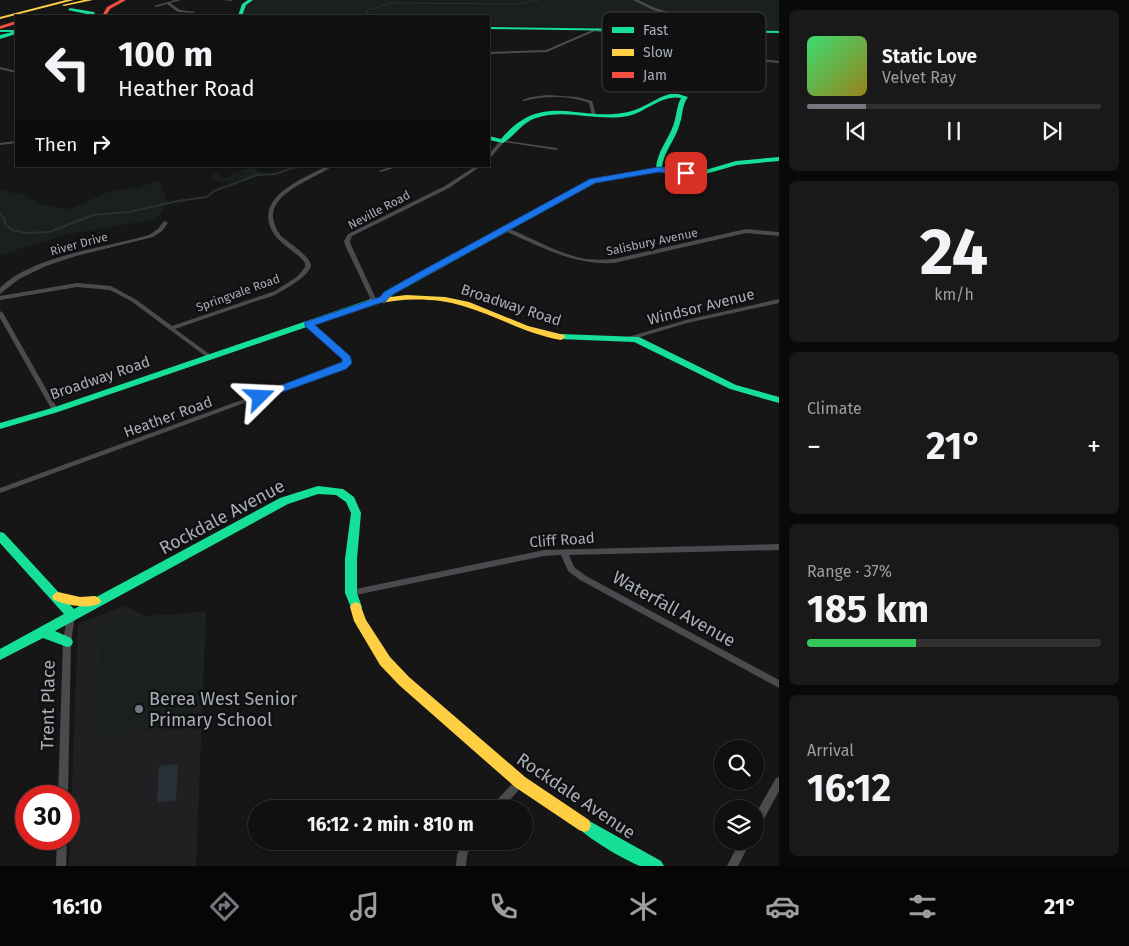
<!DOCTYPE html>
<html lang="en">
<head>
<meta charset="utf-8">
<style>
	:root { --surface:#101010; --page:#191919; --text:#f1f3f6; --muted:#9c9d9f; --line:#303030; --accent:#75787e }
	body { margin:0; font-family:"Fira Sans",sans-serif; background:var(--page); color:var(--text); height:100vh; display:flex; flex-direction:column; font-size:19px; white-space:nowrap }
	* { box-sizing:border-box; margin:0 }
	p { font-size:16px; color:var(--muted) }
	.icon { flex:none; width:28px; height:28px; fill:none; stroke:currentColor; stroke-width:2; stroke-linecap:round; stroke-linejoin:round }
	.map { position:relative; flex:1; overflow:hidden }
	.details { display:flex; flex-direction:column; gap:10px; padding:10px; background:#090909; width:350px }
	.details>* { flex:none }
	.top-card { position:absolute; left:15px; top:15px; width:475px; height:152px; border-radius:0px; box-shadow:0 1px 4px #0004,0 0 0 1px var(--line); background:#101010; color:var(--text); overflow:hidden }
	.controls { position:absolute; left:714px; top:740px; display:grid; gap:10px }
	.controls a { display:grid; place-items:center; width:50px; height:50px; border-radius:50%; background:var(--surface); box-shadow:0 1px 4px #0004,0 0 0 1px var(--line); font-size:25px }
	.speed { position:absolute; left:15px; top:785px; display:flex; gap:10px; font-size:25px; font-weight:700; text-align:center }
	.speed>* { display:grid; place-content:center; width:65px; height:65px; border-radius:50%; background:var(--surface); box-shadow:0 1px 4px #0004,0 0 0 1px var(--line); line-height:1 }
	.speed .limit { border:8px solid #d22; background:#fff; color:#111 }
	.pin { position:absolute; display:grid; place-items:center; width:42px; height:42px; color:#fff; margin:-21px; border-radius:10px; box-shadow:0 2px 8px #0006 }
	.me { position:absolute; width:55px; margin:-28px; rotate:69deg; stroke-linejoin:round; filter:drop-shadow(0 0 4px #0008) }
	.turn { display:flex; align-items:center; gap:18px; height:105px; padding:0 20px; font-size:22px }
	.turn .icon { width:65px; height:65px; stroke-width:2.5 }
	.turn b { display:block; font-size:35px; line-height:42px }
	.then { display:flex; align-items:center; height:48px; padding:0 20px; background:#0003; gap:10px; font-size:19px }
	.big { font-size:38px; font-weight:700; line-height:1.1 }
	.details .widget { flex:1; display:flex; flex-direction:column; justify-content:center; gap:8px; min-width:0; padding:0 18px; border-radius:8px; background:var(--page) }
	.details .dial { align-items:center; gap:0 }
	.dial b { font-size:65px; line-height:1 }
	.song { display:flex; align-items:center; gap:15px }
	.cover { width:60px; height:60px; border-radius:8px; background:linear-gradient(135deg,hsl(140 70% 55%),hsl(50 70% 35%)) }
	.played { height:5px; border-radius:2px; background:linear-gradient(90deg,var(--accent) 20%,var(--line) 20%) }
	.keys { display:flex; justify-content:space-around; direction:ltr }
	.heat { display:flex; justify-content:space-between; align-items:center; font-size:28px; direction:ltr }
	.charge { height:8px; border-radius:4px; background:linear-gradient(90deg,#34c759 37%,var(--line) 0) }
	.trip { position:absolute; left:248px; top:800px; width:285px; height:50px; border-radius:25px; background:var(--surface); box-shadow:0 1px 4px #0004,0 0 0 1px var(--line); font-weight:700; line-height:50px; text-align:center }
	.menu { display:flex; height:80px; justify-content:space-around; align-items:center; background:#060606; color:var(--muted) }
	.menu .icon { width:35px; height:35px }
	.menu .selected { color:var(--accent) }
	.menu b { font-size:22px; color:var(--text) }
	main { display:flex; flex:1; min-height:0 }
	.map>svg:first-child { display:block }
	.built { fill:#202023 }
	.green { fill:#1a201b }
	.water { fill:#2a3136 }
	.lines { fill:none; stroke-linecap:round; stroke-linejoin:round }
	.stream-far1 { stroke:#2a3136; stroke-width:1 }
	.stream { stroke:#2a3136; stroke-width:2 }
	.street { fill:#4a4b4e; fill-rule:evenodd }
	.fast { fill:#16e098; fill-rule:evenodd }
	.slow { fill:#ffcf43; fill-rule:evenodd }
	.jam { fill:#f24e42; fill-rule:evenodd }
	.route { fill:#1a73e8; stroke:#114b97 }
	.poi-dot { fill:#75787e; stroke:#101012; stroke-width:2 }
	.labels { text-anchor:middle; dominant-baseline:central; stroke-width:5; stroke-linejoin:round; paint-order:stroke }
	.far-street-label { font-size:12px; fill:#a8adb6; stroke:#101012 }
	.street-label { font-size:15px; fill:#a8adb6; stroke:#101012 }
	.near-street-label { font-size:18px; fill:#a8adb6; stroke:#101012 }
	.near-poi-label { font-size:18px; fill:#a8adb6; stroke:#101012; text-anchor:start }
	.key { fill:#101012; stroke:#3e3f43; stroke-width:1 }
	.key-label { font-size:14px; fill:#a8adb6 }
</style>
</head>
<body>
<main>
<div class="map">
<svg width="779" height="866" viewBox="0 0 779 866">
	<rect width="100%" height="100%" fill="#161616"/>
	<path class="built" d="M126 606 145 616 206 612 196 866H69L78 624Z"/>
	<g class="green">
		<path d="M251 0H779V31L489 26V16L240 15 243 6Z"/>
		<path d="M252 166 259 172 265 173C250 174 223 189 210 177L213 173H221L218 176 221 179 233 176 235 173 242 175 243 174 238 171Z"/>
		<path d="M159 180 167 201 157 219 64 235 0 255V190L24 195 43 205 70 209 113 190 137 188Z"/>
		<path d="M471 286 497 298 486 304 460 293Z"/>
		<path d="M201 614 198 725 101 734 103 708 93 709 105 621Z"/>
	</g>
	<path class="water" d="M178 764 176 800 157 803 159 766Z"/>
	<g class="lines">
		<path class="stream-far1" d="M355 16 366 15 367 10 393 3 516 4 539 0"/>
		<path class="stream" d="M0 213 5 220V224L12 230 26 233 49 232 93 215 129 212 178 201 207 197 214 191 257 175 276 174 292 168 306 166"/>
		<g class="street">
			<path d="M175 0H181L170 3 180 10 196 12 194 13 178 12 167 4 156 7 154 6Z"/>
			<path d="M223 0H233L231 1Z"/>
			<path d="M633 0H638L655 8 712 25 720 31 717 32 710 27 653 10Z"/>
			<path d="M597 28 599 29 597 30 727 56 779 61V63L727 58 595 31 547 52 489 54V52L546 50Z"/>
			<path d="M643 42H645L690 74V76H688L663 58 637 62V60H638L661 57 643 44Z"/>
			<path d="M0 67 16 71V73L0 69Z"/>
			<path d="M548 95 577 97 592 101 596 115 594 116 592 115 589 103C569 95 544 96 524 101L522 100 531 97Z"/>
			<path d="M501 140 556 148 558 149 556 150 504 142 491 157H489V154Z"/>
			<path d="M16 141V143L0 145V143Z"/>
			<path d="M327 166H333C316 178 265 194 274 222 275 227 278 232 281 236 288 242 310 256 311 265 311 274 288 288 280 292 271 298 258 300 248 304 224 312 200 320 175 329L212 356 213 357 212 358H208L131 301 110 290 77 287 0 300V296L77 283 111 286 135 299 172 326 275 291 298 276 305 267V263C297 252 282 246 274 234 251 198 302 179 327 166Z"/>
			<path d="M392 166H400L381 172 379 171Z"/>
			<path d="M476 166H481L449 188 352 236 350 241 351 245 377 301 374 303 372 302 345 245 344 241 348 234 445 186Z"/>
			<path d="M165 221 168 223 162 231 153 237 76 256 46 266 19 279 0 294V288C33 255 105 248 149 235L158 229 163 222Z"/>
			<path d="M504 227C532 237 557 254 586 259 595 260 605 260 614 259L746 229 779 232V236L746 233 614 263C571 265 540 246 502 230L501 229Z"/>
			<path d="M779 299V303L687 323 630 340 627 338 628 337 686 320Z"/>
			<path d="M0 311 3 313 58 410 57 411H53L52 410 0 318Z"/>
			<path d="M309 322 311 323 349 357 350 358 348 365 0 493V488L343 363 344 358 307 325 306 324Z"/>
			<path d="M779 544V550L569 555 574 567 586 576 779 680V688L580 580 568 571 561 555 544 556 351 596 348 595 347 593 348 591 351 590 544 550Z"/>
			<path d="M71 613 74 614 75 616 71 642 68 796H58L63 642 67 616 68 614Z"/>
			<path d="M779 777V791L759 828 755 830V815L776 778Z"/>
			<path d="M520 778 523 779 525 782 523 785 502 809H490L491 806 517 779Z"/>
			<path d="M57 839H67L66 866H56Z"/>
			<path d="M463 841H473L467 855 466 866H456L457 855Z"/>
			<path d="M740 841H751L738 866H727Z"/>
		</g>
		<g class="fast">
			<path d="M248 0H253L246 5 242 16H238L242 4Z"/>
			<path d="M70 8 94 12 96 16 68 10Z"/>
			<path d="M489 27 779 31V33L489 29Z"/>
			<path d="M0 30H16V34L0 39V35L12 32H0Z"/>
			<path d="M670 94H678L688 97C682 105 683 114 680 123 676 139 664 151 662 167L702 171 736 161 779 157V161L737 165 702 175 659 171 595 183 394 294 386 301H380V297L388 290 591 180 656 168C657 152 668 140 673 126 677 116 676 107 681 98 662 94 646 112 628 116 597 122 566 108 536 118 521 123 515 136 503 143L489 140V136L501 139C543 89 579 123 628 112 643 109 655 98 670 94Z"/>
			<path d="M371 299 375 302 374 304 58 412 0 429V423L52 408Z"/>
			<path d="M561 334 639 337 736 385 779 397V403L730 389 634 342 558 339 557 337Z"/>
			<path d="M318 486 343 489 354 497 361 513 357 559V593L362 607 360 610 356 612 352 610 345 593V559L351 513 346 502 336 495 318 494 288 504 55 631 71 638 73 642 71 646 67 647 43 638 0 660V649L64 614 0 543V532L4 533 74 609 280 498Z"/>
			<path d="M584 818 661 861 664 866C656 866 647 866 640 866 628 862 581 835 577 825L579 820Z"/>
		</g>
		<g class="slow">
			<path d="M66 0H74L0 19V17Z"/>
			<path d="M84 0H93L64 6 62 5Z"/>
			<path d="M406 295 445 297 469 302 528 326 564 335 565 337 561 340C526 334 497 316 463 306 434 297 400 298 371 305L367 302 368 300Z"/>
			<path d="M58 592 80 597 95 596 99 598 101 601 99 604C84 609 68 605 54 600L52 597 54 594Z"/>
			<path d="M356 602 360 604 366 620 390 657 409 677 525 777 589 820 591 825 589 830 584 832 579 830 515 787 399 685 380 665 354 621 350 607 352 604Z"/>
		</g>
		<g class="jam">
			<path d="M120 0H126L110 9 106 16H102L107 7Z"/>
			<path d="M16 21V24L0 29V26Z"/>
		</g>
	</g>
	<path class="route" d="M659 167 690 173 686 176 659 172 595 183 422 278 390 296 386 301 315 325 350 356 352 363 346 369 263 399H256L254 397 256 395 342 362V359L305 326V322L380 297 384 292 416 274 590 179Z"/>
	<circle class="poi-dot" cx="139" cy="709" r="5"/>
	<g class="labels">
		<g class="far-street-label">
			<text transform="translate(379 210) rotate(-28)">Neville Road</text>
			<text transform="translate(652 242) rotate(-12)">Salisbury Avenue</text>
			<text transform="translate(79 244) rotate(-15)">River Drive</text>
			<text transform="translate(238 293) rotate(-20)">Springvale Road</text>
		</g>
		<g class="street-label">
			<text transform="translate(511 305) rotate(18)">Broadway Road</text>
			<text transform="translate(701 307) rotate(-14)">Windsor Avenue</text>
			<text transform="translate(100 378) rotate(-19)">Broadway Road</text>
			<text transform="translate(168 417) rotate(-20)">Heather Road</text>
			<text transform="translate(562 540) rotate(-4)">Cliff Road</text>
		</g>
		<g class="near-street-label">
			<text transform="translate(222 517) rotate(-28)">Rockdale Avenue</text>
			<text transform="translate(674 609) rotate(29)">Waterfall Avenue</text>
			<text transform="translate(48 705) rotate(-89)">Trent Place</text>
			<text transform="translate(576 796) rotate(34)">Rockdale Avenue</text>
		</g>
		<g class="near-poi-label">
			<text x="149" y="699">Berea West Senior<tspan x="149" dy="21">Primary School</tspan></text>
		</g>
	</g>
	<rect x="602" y="12" width="164" height="80" rx="8" class="key"/>
	<rect x="612" y="27" width="22" height="6" fill="#16e098"/>
	<rect x="612" y="49" width="22" height="7" fill="#ffcf43"/>
	<rect x="612" y="72" width="22" height="6" fill="#f24e42"/>
	<g class="key-label">
		<text x="643" y="35">Fast</text>
		<text x="643" y="57">Slow</text>
		<text x="643" y="80">Jam</text>
	</g>
</svg>
<div class="controls">
<a><svg class="icon" aria-label="search" viewBox="0 0 24 24"><circle cx="10" cy="10" r="6"/><path d="M15 15l6 6"/></svg></a>
<a><svg class="icon" aria-label="layers" viewBox="0 0 24 24"><path d="M12 4l9 5-9 5-9-5zM3 14l9 5 9-5"/></svg></a>
</div>
<div class="speed"><div class="limit">30</div></div>
<div class="pin" style="left:686px;top:173px;background:#d93025"><svg class="icon" aria-label="arrive" viewBox="0 0 24 24"><path d="M6 21V4h12l-3 4 3 4H6"/></svg></div>
<svg class="me" style="left:260px;top:397px" viewBox="-20 -20 40 40"><path d="M0-17L14 15 0 8-14 15z" fill="#1a73e8" stroke="#fff" stroke-width="4"/></svg>
<div class="trip">16:12 · 2 min · 810 m</div>
<div class="top-card">
<div class="turn"><svg class="icon" aria-label="left" viewBox="0 0 24 24"><path d="M17 20v-9H6M10 6l-5 5 5 5"/></svg><div><b>100 m</b>Heather Road</div></div>
<div class="then">Then<svg class="icon" aria-label="right" viewBox="0 0 24 24"><path d="M7 20v-9h11M14 6l5 5-5 5"/></svg></div>
</div>
</div>
<section class="details">
<div class="widget">
<div class="song"><i class="cover"></i><div><b>Static Love</b><p>Velvet Ray</p></div></div>
<div class="played"></div>
<div class="keys"><svg class="icon" aria-label="previous" viewBox="0 0 24 24"><path d="M18 5L8 12l10 7zM5 5v14"/></svg><svg class="icon" aria-label="pause" viewBox="0 0 24 24"><path d="M8 5v14M16 5v14"/></svg><svg class="icon" aria-label="next" viewBox="0 0 24 24"><path d="M6 5l10 7-10 7zM19 5v14"/></svg></div>
</div>
<div class="widget dial"><b>24</b><p>km/h</p></div>
<div class="widget"><p>Climate</p>
<div class="heat"><a>−</a><b class="big">21°</b><a>+</a></div>
</div>
<div class="widget"><p>Range · 37%</p><b class="big">185 km</b><div class="charge"></div></div>
<div class="widget"><p>Arrival</p><b class="big">16:12</b></div>
</section>
</main>
<nav class="menu">
<b>16:10</b>
<svg class="icon selected" aria-label="directions" viewBox="0 0 24 24"><path d="M12 3l9 9-9 9-9-9zM9 14v-3h6M13 9l2 2-2 2"/></svg>
<svg class="icon" aria-label="music" viewBox="0 0 24 24"><path d="M9 18V5l10-2v13"/><circle cx="6" cy="18" r="3"/><circle cx="16" cy="16" r="3"/></svg>
<svg class="icon" aria-label="phone" viewBox="0 0 24 24"><path d="M5 4h4l2 5-3 2q2 4 5 5l2-3 5 2v4C11 20 4 13 5 4z"/></svg>
<svg class="icon" aria-label="climate" viewBox="0 0 24 24"><path d="M12 3v18M4 7l16 10M4 17L20 7"/></svg>
<svg class="icon" aria-label="car" viewBox="0 0 24 24"><path d="M5 17H2v-5l4-1 3-4h7l3 4 3 1v5h-3M9 17h6M6 11h13"/><circle cx="7" cy="17" r="2"/><circle cx="17" cy="17" r="2"/></svg>
<svg class="icon" aria-label="filters" viewBox="0 0 24 24"><path d="M4 7h16M4 17h16"/><circle cx="9" cy="7" r="2"/><circle cx="15" cy="17" r="2"/></svg>
<b>21°</b>
</nav>
</body>
</html>
